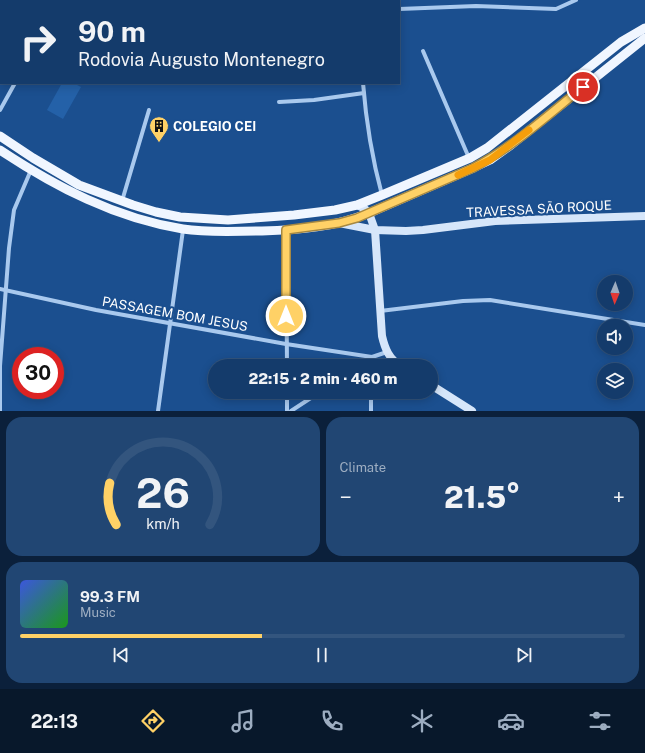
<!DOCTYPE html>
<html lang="en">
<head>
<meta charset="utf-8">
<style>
	:root { --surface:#143b6b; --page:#214673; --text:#f1f3f6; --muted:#9dadc1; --line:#33557e; --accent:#ffd166 }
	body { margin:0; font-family:"Public Sans",sans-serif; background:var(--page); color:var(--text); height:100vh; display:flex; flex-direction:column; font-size:15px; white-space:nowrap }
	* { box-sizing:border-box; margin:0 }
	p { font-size:13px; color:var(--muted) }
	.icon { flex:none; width:22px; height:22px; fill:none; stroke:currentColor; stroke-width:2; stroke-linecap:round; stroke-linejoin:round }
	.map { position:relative; height:411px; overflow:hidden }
	.panel { display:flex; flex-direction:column; gap:6px; padding:6px; background:#0b203b; flex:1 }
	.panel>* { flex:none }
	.hud { position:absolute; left:0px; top:0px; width:400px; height:84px; box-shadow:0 2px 10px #0003,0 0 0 1px var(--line); background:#143b6b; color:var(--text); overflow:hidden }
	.needle { width:26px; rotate:182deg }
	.controls { position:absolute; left:597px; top:275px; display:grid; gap:8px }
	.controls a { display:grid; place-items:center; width:36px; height:36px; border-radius:50%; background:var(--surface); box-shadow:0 2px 10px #0003,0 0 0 1px var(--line); font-size:20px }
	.speed { position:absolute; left:12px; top:347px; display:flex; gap:8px; font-size:20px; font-weight:700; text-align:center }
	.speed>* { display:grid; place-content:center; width:52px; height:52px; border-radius:50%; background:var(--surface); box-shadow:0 2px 10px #0003,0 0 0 1px var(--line); line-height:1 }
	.speed .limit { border:6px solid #d22; background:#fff; color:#111 }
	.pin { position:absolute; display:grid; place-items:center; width:34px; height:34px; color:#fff; margin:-17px; border:2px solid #fff; border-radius:50%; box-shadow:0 1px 4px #0007 }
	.me { position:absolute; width:44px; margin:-22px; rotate:0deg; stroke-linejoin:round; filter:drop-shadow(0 0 3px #0008) }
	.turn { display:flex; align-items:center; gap:14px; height:84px; padding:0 12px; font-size:18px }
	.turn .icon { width:52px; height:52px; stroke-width:2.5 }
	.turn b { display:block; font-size:28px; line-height:34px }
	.big { font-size:30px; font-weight:800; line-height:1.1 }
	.panel .widget { flex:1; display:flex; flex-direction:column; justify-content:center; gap:6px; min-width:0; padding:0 14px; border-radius:16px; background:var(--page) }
	.panel .dial { align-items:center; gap:0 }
	.dial svg { height:104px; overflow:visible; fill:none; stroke:var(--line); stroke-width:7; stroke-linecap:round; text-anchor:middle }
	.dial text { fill:var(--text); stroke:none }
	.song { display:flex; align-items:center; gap:12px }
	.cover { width:48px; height:48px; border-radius:6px; background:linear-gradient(135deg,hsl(230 70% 55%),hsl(120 70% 35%)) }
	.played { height:4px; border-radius:2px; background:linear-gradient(90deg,var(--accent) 40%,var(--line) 40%) }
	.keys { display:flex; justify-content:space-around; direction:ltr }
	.heat { display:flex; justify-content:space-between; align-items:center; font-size:22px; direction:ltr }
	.panel .tiles { flex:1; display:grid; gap:6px; grid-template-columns:1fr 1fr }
	.widget:last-child { grid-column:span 2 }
	.trip { position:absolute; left:208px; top:359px; width:230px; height:40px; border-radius:20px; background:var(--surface); box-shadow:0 2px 10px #0003,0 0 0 1px var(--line); font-weight:800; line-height:40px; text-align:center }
	.dock { display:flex; height:64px; justify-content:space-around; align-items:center; background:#08182b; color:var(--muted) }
	.dock .icon { width:28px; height:28px }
	.dock .on { color:var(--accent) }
	.dock b { font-size:18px; color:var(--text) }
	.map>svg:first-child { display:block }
	.green { fill:#2461a8 }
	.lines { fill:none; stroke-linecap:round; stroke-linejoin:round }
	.minor { stroke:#a9c9ee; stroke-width:4 }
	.secondary { stroke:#d6e6fa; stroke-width:8 }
	.primary { stroke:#f0f6ff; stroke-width:9 }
	.route-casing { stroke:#a68842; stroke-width:10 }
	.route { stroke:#ffd166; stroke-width:7 }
	.slow { stroke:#f59e0b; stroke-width:7 }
	.labels { text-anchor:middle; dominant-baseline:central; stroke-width:4; stroke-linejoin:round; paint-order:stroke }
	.poi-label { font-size:13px; font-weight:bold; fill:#fff; stroke:#1b4f8f; text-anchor:start }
	.street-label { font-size:13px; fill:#fff; stroke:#1b4f8f }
</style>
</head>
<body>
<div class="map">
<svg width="645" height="411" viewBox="0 0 645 411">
	<rect width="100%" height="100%" fill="#1b4f8f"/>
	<path class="green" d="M62 83H73L81 87 63 119 47 110Z"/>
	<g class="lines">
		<g class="minor">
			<path d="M98 1V0"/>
			<path d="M361 1V0"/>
			<path d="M0 4H1"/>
			<path d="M399 9 476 6 556 9 576 0"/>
			<path d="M423 51 469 158"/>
			<path d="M363 83C366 121 372 158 382 195"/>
			<path d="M279 102 314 100 364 93"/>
			<path d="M0 110 15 83"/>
			<path d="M122 201 149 110"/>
			<path d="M286 230 287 366"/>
			<path d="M0 289 96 310 286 344 372 357"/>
			<path d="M380 311 463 301 490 300 645 325"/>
			<path d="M359 366 372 357 387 352"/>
			<path d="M371 366 372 357"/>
			<path d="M287 392V411"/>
			<path d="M0 411V366L9 248 14 210 31 170"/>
			<path d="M158 411 183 230"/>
			<path d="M291 411 320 392"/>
			<path d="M371 411V392"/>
		</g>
		<g class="secondary">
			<path d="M357 205 365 209 369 213 375 230 382 336C385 349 389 359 401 366"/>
			<path d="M339 223 375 230 406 231 423 230 495 221 645 216"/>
			<path d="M431 385 472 411"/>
		</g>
		<g class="primary">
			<path d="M0 136 33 158 79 185 133 205 156 212 180 217 228 220 294 215 335 210 357 205 382 195 470 158 487 148 621 42 645 28"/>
			<path d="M0 150C56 187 115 218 183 229 208 233 236 231 262 231 298 230 336 227 369 213L473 168 490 160 511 145 645 38"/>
		</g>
	</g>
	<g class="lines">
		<defs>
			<path id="route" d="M286 316V230L339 223 357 218 473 168C513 147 548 115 583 87"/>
		</defs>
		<use href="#route" class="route-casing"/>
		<use href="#route" class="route"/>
		<path class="slow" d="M458 175 490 160 529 130"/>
	</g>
	<defs>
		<symbol id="building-pin" viewBox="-11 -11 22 30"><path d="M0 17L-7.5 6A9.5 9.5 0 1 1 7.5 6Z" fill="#ffd166" stroke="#1b4f8f"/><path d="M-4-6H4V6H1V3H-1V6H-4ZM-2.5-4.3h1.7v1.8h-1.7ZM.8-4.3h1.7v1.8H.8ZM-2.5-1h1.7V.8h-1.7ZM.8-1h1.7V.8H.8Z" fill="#111"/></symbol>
	</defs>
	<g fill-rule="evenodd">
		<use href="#building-pin" x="148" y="115" width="22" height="30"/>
	</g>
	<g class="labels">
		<g class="poi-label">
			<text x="173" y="126">COLEGIO CEI</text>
		</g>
		<g class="street-label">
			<text transform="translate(539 209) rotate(-3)">TRAVESSA SÃO ROQUE</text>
			<text transform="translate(175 314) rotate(10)">PASSAGEM BOM JESUS</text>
		</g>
	</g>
</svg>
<div class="controls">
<a><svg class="needle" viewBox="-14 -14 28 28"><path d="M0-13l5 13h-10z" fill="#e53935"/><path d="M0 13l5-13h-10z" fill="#9dadc1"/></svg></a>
<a><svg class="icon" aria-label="sound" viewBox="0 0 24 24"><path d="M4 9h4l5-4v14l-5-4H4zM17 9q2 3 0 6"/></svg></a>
<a><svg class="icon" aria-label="layers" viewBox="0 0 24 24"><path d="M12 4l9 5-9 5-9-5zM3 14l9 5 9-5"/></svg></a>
</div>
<div class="speed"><div class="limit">30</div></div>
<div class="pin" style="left:583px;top:87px;background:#d93025"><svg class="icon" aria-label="arrive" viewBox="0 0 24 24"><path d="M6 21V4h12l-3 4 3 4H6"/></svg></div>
<svg class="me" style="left:286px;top:316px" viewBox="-20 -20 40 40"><circle r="17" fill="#ffd166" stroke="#fff" stroke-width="3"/><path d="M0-11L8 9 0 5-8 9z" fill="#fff"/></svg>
<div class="trip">22:15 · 2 min · 460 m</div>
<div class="hud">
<div class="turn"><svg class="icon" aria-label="right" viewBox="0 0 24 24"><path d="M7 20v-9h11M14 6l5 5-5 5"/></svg><div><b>90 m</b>Rodovia Augusto Montenegro</div></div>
</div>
</div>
<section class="panel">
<div class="tiles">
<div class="widget dial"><svg viewBox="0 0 100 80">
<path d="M14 69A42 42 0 1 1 86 69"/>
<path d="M14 69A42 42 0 0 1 9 37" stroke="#ffd166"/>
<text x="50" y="56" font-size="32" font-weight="700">26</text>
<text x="50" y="72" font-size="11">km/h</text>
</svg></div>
<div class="widget"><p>Climate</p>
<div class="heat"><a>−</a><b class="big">21.5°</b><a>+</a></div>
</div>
<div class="widget">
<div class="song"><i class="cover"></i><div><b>99.3 FM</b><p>Music</p></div></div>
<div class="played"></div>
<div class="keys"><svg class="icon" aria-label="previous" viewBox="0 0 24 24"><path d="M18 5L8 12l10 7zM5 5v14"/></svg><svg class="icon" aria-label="pause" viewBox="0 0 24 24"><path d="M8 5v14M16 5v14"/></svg><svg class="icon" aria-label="next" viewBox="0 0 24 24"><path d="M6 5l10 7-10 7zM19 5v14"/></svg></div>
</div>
</div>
</section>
<nav class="dock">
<b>22:13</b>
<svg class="icon on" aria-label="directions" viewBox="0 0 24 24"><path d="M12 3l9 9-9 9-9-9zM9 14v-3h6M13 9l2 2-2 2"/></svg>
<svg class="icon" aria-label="music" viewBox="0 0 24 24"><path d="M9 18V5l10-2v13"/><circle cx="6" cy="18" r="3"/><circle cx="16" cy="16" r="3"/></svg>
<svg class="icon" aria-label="phone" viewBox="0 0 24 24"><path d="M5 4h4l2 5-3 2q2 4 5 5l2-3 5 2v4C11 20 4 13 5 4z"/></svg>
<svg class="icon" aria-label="climate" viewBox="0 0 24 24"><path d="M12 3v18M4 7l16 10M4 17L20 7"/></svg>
<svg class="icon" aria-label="car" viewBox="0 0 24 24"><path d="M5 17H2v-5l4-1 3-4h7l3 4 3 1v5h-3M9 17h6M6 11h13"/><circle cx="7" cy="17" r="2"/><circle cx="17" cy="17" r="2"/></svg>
<svg class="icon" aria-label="filters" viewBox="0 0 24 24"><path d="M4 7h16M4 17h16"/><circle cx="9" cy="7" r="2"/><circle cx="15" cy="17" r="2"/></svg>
</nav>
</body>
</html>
